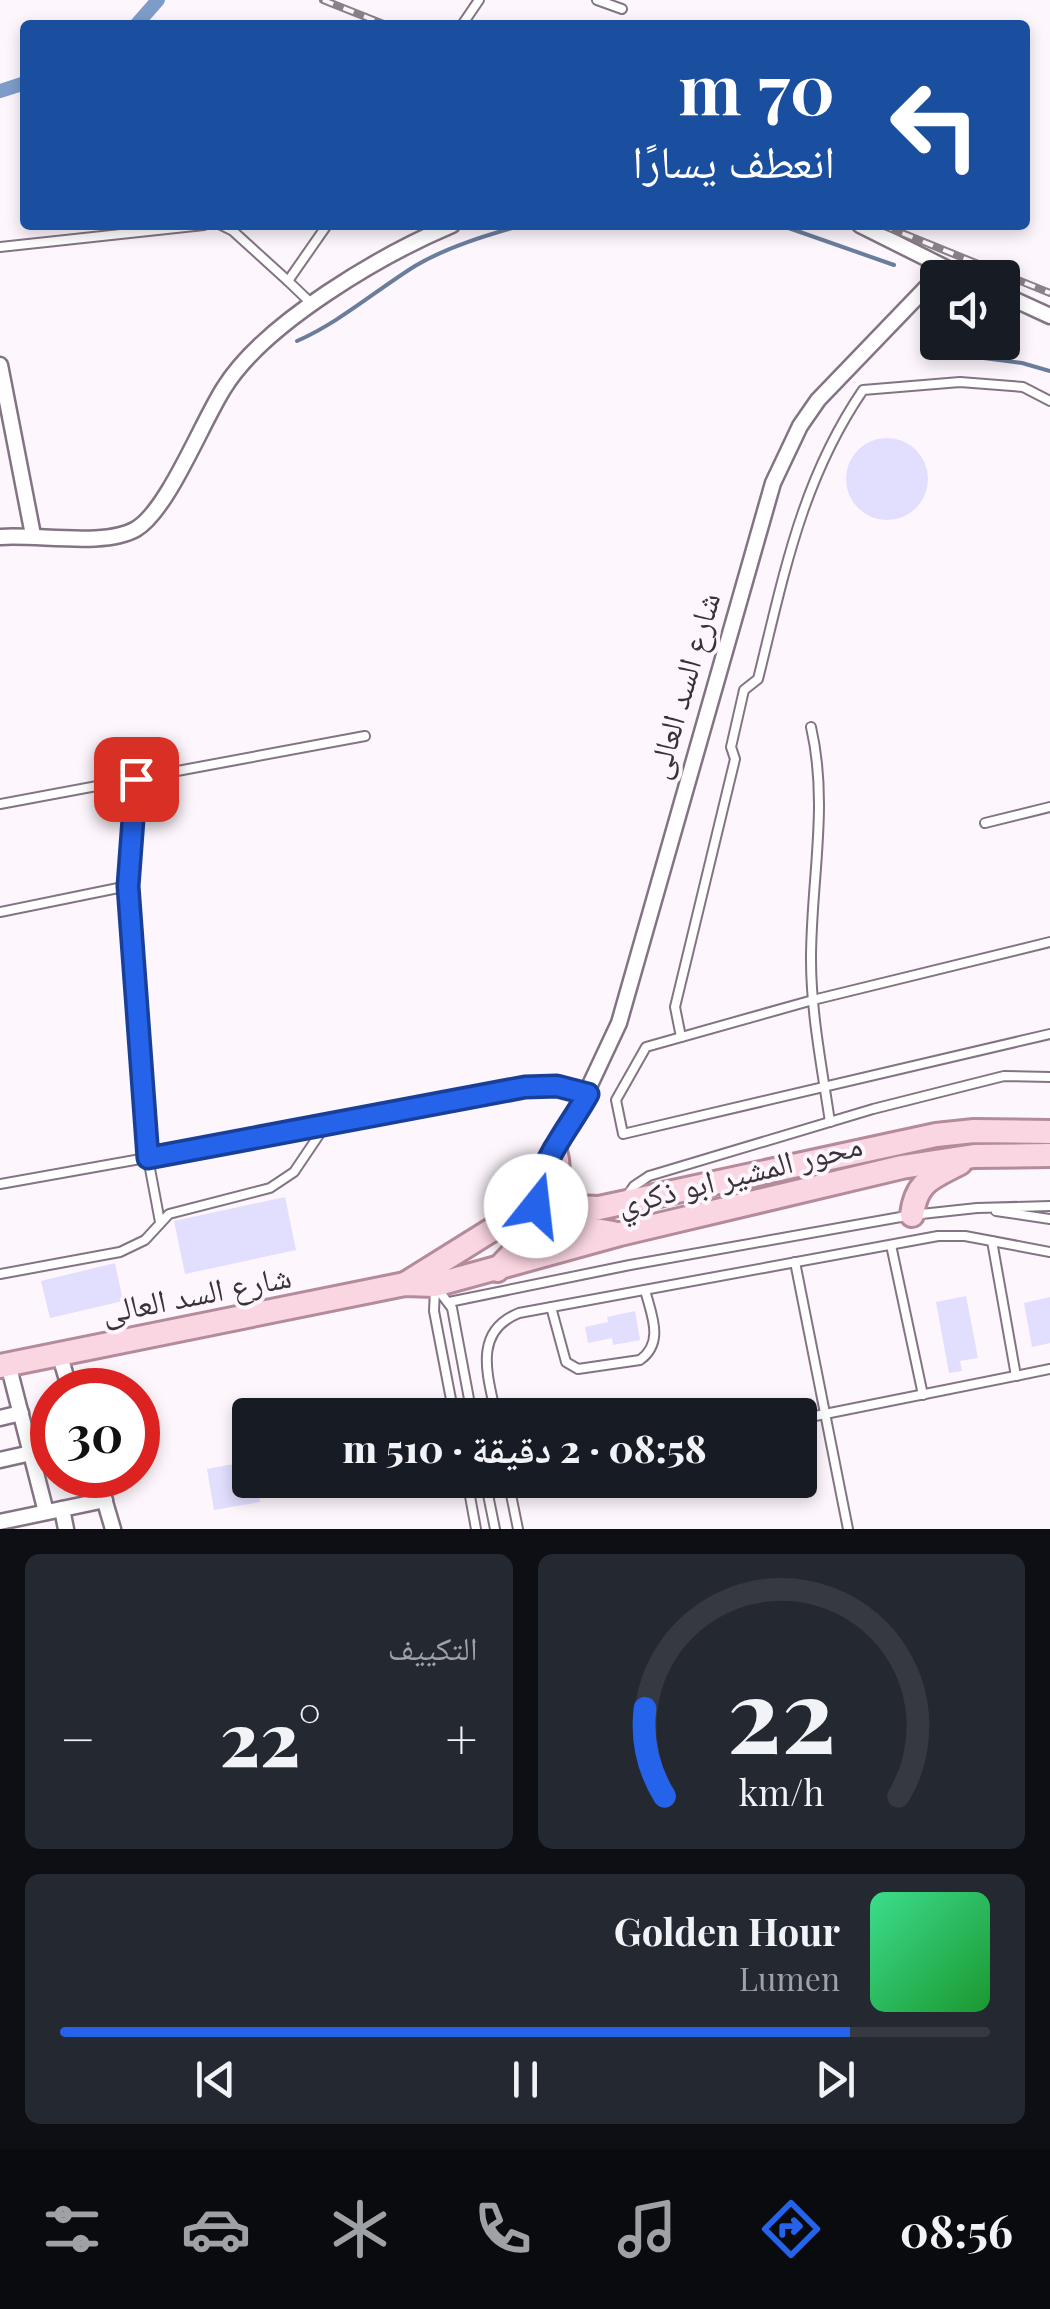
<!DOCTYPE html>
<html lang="ar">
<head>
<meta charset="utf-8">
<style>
	:root { --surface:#171b24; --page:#242831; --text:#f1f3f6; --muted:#9ea1a6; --line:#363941; --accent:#2563eb }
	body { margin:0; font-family:"Playfair Display","Noto Naskh Arabic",serif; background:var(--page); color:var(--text); direction:rtl; height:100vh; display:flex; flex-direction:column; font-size:38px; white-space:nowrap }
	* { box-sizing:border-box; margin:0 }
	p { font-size:32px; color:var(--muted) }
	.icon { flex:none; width:55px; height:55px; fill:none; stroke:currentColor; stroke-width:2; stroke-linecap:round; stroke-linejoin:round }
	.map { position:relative; height:1529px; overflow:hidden; direction:ltr }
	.details { display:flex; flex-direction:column; gap:25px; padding:25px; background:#0d0f14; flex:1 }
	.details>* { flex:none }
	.guide { position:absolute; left:20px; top:20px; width:1010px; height:210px; border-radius:10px; box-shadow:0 5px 15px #0003; direction:rtl; background:#1a4fa0; color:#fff; overflow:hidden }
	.buttons { position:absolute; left:920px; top:260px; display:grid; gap:20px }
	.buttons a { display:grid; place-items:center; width:100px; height:100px; border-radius:10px; background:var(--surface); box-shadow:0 5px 15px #0003; font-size:50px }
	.speed { position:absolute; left:30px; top:1368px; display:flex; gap:20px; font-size:50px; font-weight:700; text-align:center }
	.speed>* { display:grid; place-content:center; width:130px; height:130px; border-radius:50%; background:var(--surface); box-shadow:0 5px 15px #0003; line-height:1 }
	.speed .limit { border:15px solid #d22; background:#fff; color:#111 }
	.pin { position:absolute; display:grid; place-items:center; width:85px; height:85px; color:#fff; margin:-42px; border-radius:20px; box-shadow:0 5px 15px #0006 }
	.me { position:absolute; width:110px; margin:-55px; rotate:16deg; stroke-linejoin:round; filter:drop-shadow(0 0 8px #0008) }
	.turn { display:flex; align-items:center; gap:35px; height:210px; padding:0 30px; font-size:45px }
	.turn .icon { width:130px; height:130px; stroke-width:2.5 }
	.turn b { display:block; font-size:70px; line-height:85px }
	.big { font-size:75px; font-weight:800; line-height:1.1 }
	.details .tile { flex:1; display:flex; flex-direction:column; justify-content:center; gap:15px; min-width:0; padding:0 35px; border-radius:15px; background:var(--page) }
	.details .dial { align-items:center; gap:0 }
	.dial svg { height:260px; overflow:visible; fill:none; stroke:var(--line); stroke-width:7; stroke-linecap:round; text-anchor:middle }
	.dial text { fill:var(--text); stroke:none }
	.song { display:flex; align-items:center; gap:30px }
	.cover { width:120px; height:120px; border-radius:15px; background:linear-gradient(135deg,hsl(150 70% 55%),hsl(130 70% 35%)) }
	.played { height:10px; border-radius:5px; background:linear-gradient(90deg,var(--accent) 85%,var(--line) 85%) }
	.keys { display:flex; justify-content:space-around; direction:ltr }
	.heat { display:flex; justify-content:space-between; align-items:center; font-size:55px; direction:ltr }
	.details .tiles { flex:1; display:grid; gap:25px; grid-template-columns:1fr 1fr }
	.tile:last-child { grid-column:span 2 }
	.trip { position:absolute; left:232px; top:1398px; width:585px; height:100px; border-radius:10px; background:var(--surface); box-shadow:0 5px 15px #0003; font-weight:800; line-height:100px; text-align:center; direction:rtl }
	.tab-bar { display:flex; height:160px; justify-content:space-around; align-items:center; background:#090b0e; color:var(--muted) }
	.tab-bar .icon { width:70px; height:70px }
	.tab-bar .active { color:var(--accent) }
	.tab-bar b { font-size:45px; color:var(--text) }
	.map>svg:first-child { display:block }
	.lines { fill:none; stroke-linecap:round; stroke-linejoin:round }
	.stream { stroke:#697d9d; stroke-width:4 }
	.canal { stroke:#7d9dc8; stroke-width:14 }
	.building { fill:#e1defe }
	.service-casing { stroke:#837484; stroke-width:12 }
	.minor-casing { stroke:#837484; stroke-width:19 }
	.primary-casing { stroke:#b48b9a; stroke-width:28 }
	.service { stroke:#fff; stroke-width:8 }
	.minor { stroke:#fff; stroke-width:14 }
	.primary { stroke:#fad6e2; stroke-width:22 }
	.rail-casing { stroke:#898289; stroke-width:8 }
	.rail { stroke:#fdf6fd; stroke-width:4; stroke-dasharray:11; stroke-linecap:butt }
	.route-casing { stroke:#184099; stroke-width:25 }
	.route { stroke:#2563eb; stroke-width:18 }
	.labels { text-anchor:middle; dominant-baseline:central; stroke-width:8; stroke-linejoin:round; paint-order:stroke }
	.street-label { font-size:32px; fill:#393239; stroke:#fdf6fd }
</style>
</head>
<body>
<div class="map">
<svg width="1050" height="1529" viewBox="0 0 1050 1529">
	<rect width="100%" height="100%" fill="#fdf6fd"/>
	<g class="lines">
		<g class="stream">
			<path d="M780 225 894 265"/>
			<path d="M926 336 930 351 1022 363 1050 371"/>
			<path d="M297 341C340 322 375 291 415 266 447 247 487 235 523 225"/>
		</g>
		<g class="canal">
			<path d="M136 25 158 0"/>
			<path d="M0 91 25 83"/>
		</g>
	</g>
	<g class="building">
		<circle cx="887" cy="479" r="41"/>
		<path d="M285 1197 296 1250 185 1274 174 1221Z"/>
		<path d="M115 1263 123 1301 50 1318 41 1281Z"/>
		<path d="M966 1296 978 1358 960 1361 962 1371 949 1373 936 1302Z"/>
		<path d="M1050 1297V1343L1032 1347 1024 1303Z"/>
		<path d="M635 1311 640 1340 613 1345 612 1338 588 1343 585 1327 608 1322 607 1317Z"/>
		<path d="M250 1461V1480H256L260 1502 214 1510 207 1469Z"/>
	</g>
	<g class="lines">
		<defs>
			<g id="service">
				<path d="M597 0 622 9"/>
				<path d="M462 25 479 0"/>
				<path d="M221 225 233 231 288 281"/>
				<path d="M0 247 204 225"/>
				<path d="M313 305 288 281 327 225"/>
				<path d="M811 727C829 805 811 880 811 959 811 1013 822 1068 830 1122"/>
				<path d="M136 779 129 864V914L148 1158 160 1222"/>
				<path d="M0 804 365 736"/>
				<path d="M985 823 1050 807"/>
				<path d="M0 912 128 886"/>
				<path d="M1050 942 813 1000 646 1047 616 1100 623 1134 1050 1034"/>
				<path d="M681 1037 675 1007 735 759 731 747 744 690 758 679C784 575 801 481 863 390L960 382 1023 387 1050 401"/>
				<path d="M0 1184 325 1126"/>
				<path d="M627 1196 634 1186 649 1176 873 1109 1004 1076 1050 1077"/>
				<path d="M996 1211 1050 1219"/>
				<path d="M992 1241 1016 1376"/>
				<path d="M891 1245 923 1395"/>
				<path d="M795 1262 848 1529"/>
				<path d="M0 1274 120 1252 145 1240 169 1214 270 1188 294 1172 325 1126 525 1087 557 1086 588 1095"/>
				<path d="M436 1287 452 1308 472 1415"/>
				<path d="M435 1290 434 1311 454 1415"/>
				<path d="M449 1302 630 1265 912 1215 977 1208 1050 1206"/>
				<path d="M551 1307 566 1362 578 1369 640 1360C665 1342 651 1314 645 1290"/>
				<path d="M496 1415C488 1376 472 1332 519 1313L938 1236H965L1050 1252"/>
				<path d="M800 1419 1050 1369"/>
				<path d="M467 1480 476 1529"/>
				<path d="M485 1480 495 1529"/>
				<path d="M508 1480 518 1529"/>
			</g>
			<g id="minor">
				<path d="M860 225 966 278"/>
				<path d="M1002 294 1050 316"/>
				<path d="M0 365 33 535"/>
				<path d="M0 537C38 534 105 547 136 529 168 510 202 422 224 388 264 323 383 254 452 225"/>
				<path d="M506 1215 548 1161 574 1119 619 1023 773 483 800 426 818 400 945 268"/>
				<path d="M59 1353 70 1390"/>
				<path d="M8 1364 46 1512"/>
				<path d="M0 1418 21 1413"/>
				<path d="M0 1460 31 1453"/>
				<path d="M97 1475 113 1529"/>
				<path d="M62 1509 66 1529"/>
				<path d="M0 1522 105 1500"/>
			</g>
			<g id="primary">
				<path d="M912 1215C916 1181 932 1178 960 1163"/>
				<path d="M544 1217 555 1223 613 1233"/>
				<path d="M497 1270C529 1235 569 1202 555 1150"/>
				<path d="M405 1284 527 1208 544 1206 599 1208 936 1135 974 1131 1050 1132"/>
				<path d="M0 1366 405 1284 435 1285 620 1234 902 1167 974 1156 1050 1155"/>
			</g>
		</defs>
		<use href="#service" class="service-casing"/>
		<use href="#minor" class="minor-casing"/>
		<use href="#primary" class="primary-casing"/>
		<use href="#service" class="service"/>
		<use href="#minor" class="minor"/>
		<use href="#primary" class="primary"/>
		<defs>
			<g id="rail">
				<path d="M323 0 386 25"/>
				<path d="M882 225 1050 293"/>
			</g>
		</defs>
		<use href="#rail" class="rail-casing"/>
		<use href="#rail" class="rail"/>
	</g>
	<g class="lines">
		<defs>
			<path id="route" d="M136 779 128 886 148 1158 525 1087 557 1086 588 1094C569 1129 535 1166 536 1206"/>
		</defs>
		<use href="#route" class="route-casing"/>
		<use href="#route" class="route"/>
	</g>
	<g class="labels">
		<g class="street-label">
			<text transform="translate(681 685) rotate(-74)">شارع السد العالى</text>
			<text transform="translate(739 1172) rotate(-14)">محور المشير ابو ذكري</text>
			<text transform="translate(196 1292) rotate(-11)">شارع السد العالى</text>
		</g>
	</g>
</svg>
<div class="buttons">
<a><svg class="icon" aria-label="sound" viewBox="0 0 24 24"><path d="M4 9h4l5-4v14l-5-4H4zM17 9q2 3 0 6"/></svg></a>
</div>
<div class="speed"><div class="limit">30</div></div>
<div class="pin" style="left:136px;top:779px;background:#d93025"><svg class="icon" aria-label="arrive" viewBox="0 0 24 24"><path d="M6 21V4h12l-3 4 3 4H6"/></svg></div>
<svg class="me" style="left:536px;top:1206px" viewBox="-20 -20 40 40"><circle r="19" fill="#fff"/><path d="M0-13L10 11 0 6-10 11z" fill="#2563eb"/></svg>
<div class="trip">08:58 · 2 دقيقة · 510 m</div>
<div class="guide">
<div class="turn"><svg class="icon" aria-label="left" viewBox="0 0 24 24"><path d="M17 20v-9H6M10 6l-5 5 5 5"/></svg><div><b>70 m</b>انعطف يسارًا</div></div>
</div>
</div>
<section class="details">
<div class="tiles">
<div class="tile dial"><svg viewBox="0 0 100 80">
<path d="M14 69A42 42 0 1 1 86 69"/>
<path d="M14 69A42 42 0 0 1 8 42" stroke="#2563eb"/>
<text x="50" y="56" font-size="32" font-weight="700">22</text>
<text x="50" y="72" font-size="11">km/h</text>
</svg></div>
<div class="tile"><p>التكييف</p>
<div class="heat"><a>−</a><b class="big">22°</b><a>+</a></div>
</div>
<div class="tile">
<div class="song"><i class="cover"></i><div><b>Golden Hour</b><p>Lumen</p></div></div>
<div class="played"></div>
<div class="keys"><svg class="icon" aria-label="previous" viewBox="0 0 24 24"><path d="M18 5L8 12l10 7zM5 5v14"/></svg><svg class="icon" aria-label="pause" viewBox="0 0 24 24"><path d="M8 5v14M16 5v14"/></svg><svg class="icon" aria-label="next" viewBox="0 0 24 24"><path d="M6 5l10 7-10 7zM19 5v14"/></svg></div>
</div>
</div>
</section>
<nav class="tab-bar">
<b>08:56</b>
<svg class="icon active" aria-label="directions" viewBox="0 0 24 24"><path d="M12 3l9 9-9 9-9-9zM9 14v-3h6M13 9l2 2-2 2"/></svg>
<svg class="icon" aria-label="music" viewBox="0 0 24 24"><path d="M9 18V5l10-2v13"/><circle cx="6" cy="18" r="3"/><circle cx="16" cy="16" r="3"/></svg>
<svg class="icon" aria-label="phone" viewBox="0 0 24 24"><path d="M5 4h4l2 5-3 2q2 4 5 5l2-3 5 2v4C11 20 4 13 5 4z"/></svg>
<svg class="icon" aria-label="climate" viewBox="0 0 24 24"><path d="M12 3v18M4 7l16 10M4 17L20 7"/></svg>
<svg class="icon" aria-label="car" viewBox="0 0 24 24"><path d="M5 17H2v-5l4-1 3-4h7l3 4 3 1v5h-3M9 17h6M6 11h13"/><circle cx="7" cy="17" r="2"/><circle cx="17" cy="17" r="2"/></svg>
<svg class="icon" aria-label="filters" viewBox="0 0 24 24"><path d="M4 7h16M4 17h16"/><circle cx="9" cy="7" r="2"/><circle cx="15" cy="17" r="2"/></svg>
</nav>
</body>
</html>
